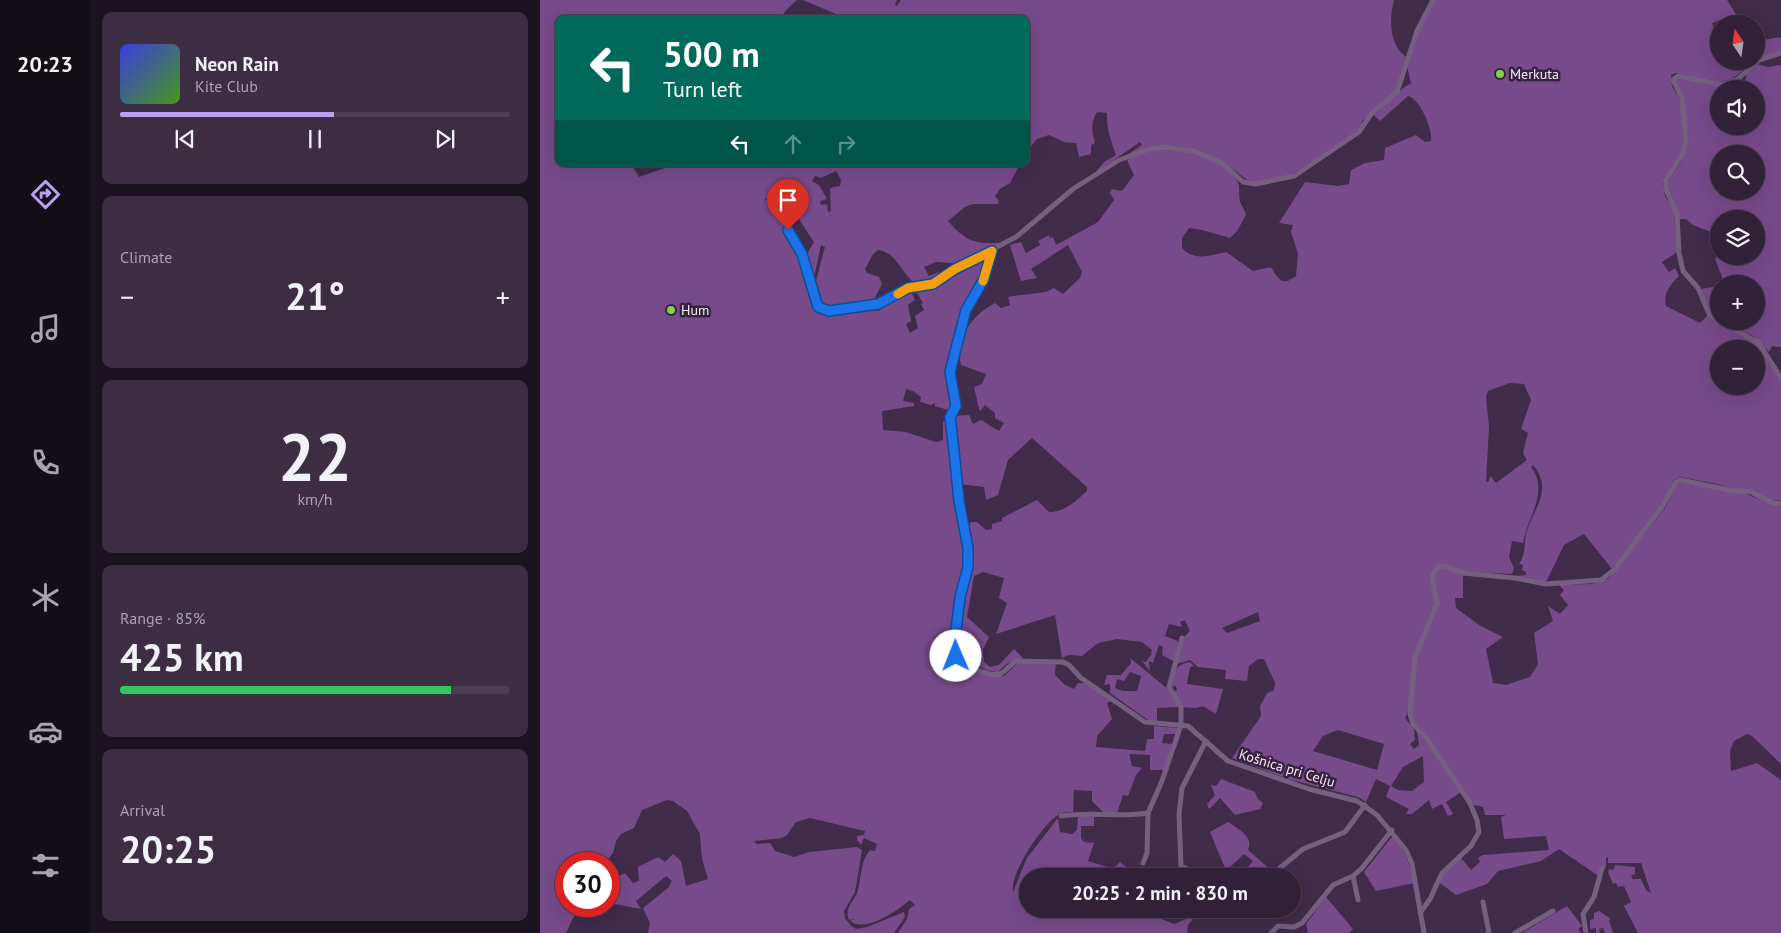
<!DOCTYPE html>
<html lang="en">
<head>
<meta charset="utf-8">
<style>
	:root { --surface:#302038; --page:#3c2d43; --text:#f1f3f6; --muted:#a8a3ae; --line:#4b3e53; --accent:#bca0f2 }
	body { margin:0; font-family:"PT Sans",sans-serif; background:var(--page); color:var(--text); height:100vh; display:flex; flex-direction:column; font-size:19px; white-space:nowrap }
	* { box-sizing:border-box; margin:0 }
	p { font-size:16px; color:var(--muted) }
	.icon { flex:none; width:28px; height:28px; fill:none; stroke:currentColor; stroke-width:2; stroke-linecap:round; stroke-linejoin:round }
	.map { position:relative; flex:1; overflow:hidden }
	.side { display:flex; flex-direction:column; gap:12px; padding:12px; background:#1a121f; width:450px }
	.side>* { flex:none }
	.guide { position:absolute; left:15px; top:15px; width:475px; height:152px; border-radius:10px; box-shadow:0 5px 20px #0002,0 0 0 1px var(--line); background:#00695c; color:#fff; overflow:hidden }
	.needle { width:32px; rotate:347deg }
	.fabs { position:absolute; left:1170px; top:15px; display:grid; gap:10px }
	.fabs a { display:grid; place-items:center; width:55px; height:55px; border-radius:50%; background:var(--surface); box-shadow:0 5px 20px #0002,0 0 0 1px var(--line); font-size:25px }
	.speed { position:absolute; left:15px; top:852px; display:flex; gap:10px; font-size:25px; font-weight:700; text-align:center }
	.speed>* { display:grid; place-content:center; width:65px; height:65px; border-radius:50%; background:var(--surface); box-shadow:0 5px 20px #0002,0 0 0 1px var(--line); line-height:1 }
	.speed .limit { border:8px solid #d22; background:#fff; color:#111 }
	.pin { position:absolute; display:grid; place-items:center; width:42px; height:42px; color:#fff; margin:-51px -21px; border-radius:50% 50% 50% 0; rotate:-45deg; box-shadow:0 0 5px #0007 }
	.pin .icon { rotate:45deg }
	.me { position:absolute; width:55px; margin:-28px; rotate:359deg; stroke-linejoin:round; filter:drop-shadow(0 0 4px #0008) }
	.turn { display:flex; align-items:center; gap:18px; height:105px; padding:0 25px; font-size:22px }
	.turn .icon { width:65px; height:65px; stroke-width:2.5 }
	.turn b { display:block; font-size:35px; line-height:42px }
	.lanes { display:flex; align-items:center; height:48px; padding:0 25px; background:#0003; justify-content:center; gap:25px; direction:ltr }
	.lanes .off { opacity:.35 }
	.big { font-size:38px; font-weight:700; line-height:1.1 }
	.side .card { flex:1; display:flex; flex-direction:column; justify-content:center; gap:8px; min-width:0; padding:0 18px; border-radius:10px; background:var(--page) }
	.side .dial { align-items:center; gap:0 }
	.dial b { font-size:65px; line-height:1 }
	.song { display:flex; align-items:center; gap:15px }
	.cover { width:60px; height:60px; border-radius:8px; background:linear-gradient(135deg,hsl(240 70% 55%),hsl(100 70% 35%)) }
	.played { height:5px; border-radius:2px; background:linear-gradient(90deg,var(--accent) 55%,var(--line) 55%) }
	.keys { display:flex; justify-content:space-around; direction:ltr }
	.heat { display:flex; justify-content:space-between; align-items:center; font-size:28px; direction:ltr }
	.charge { height:8px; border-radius:4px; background:linear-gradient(90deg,#34c759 85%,var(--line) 0) }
	.trip { position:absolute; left:479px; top:868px; width:282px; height:50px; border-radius:25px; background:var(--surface); box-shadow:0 5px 20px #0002,0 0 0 1px var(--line); font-weight:700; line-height:50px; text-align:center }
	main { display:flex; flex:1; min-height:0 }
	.menu { display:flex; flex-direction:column; width:90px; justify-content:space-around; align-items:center; background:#130d16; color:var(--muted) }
	.menu .icon { width:35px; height:35px }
	.menu .active { color:var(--accent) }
	.menu b { font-size:22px; color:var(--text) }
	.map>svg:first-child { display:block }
	.green { fill:#774a8a; fill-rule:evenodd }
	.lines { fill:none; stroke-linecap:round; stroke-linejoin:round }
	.minor { stroke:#765e81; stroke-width:5 }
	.route-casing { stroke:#114b97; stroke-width:12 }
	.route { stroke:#1a73e8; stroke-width:9 }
	.slow { stroke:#f59e0b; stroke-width:9 }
	.poi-dot { fill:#83d04f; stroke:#36213f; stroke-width:2 }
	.labels { text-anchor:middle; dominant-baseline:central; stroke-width:5; stroke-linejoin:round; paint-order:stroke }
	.poi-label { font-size:14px; fill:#f7ecfc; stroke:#36213f; text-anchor:start }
	.street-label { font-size:14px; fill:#f7ecfc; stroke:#36213f }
</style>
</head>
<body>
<main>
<nav class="menu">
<b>20:23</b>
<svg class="icon active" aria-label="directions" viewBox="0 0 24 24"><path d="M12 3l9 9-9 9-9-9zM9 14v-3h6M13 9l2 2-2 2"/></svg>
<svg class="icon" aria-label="music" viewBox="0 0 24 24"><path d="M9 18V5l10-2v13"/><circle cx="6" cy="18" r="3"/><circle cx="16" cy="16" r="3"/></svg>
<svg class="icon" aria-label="phone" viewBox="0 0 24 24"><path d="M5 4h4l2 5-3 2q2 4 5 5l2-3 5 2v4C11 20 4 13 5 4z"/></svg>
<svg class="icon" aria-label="climate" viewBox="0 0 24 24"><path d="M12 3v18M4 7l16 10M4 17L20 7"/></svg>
<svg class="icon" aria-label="car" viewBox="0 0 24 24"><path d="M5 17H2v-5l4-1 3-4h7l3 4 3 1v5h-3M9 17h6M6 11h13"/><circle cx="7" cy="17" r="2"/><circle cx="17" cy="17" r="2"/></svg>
<svg class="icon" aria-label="filters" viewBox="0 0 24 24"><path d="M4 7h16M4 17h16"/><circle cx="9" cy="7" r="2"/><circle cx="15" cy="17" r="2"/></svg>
</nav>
<section class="side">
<div class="card">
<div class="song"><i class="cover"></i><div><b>Neon Rain</b><p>Kite Club</p></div></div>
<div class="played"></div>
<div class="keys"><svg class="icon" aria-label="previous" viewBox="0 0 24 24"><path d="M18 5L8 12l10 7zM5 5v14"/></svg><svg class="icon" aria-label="pause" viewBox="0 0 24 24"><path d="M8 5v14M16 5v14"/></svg><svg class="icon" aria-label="next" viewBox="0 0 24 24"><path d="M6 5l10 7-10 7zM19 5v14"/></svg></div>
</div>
<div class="card"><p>Climate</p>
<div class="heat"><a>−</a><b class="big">21°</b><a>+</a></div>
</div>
<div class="card dial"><b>22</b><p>km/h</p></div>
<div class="card"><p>Range · 85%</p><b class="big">425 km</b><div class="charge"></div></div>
<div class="card"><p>Arrival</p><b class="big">20:25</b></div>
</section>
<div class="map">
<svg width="1241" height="933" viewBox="0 0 1241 933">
	<rect width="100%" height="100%" fill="#402b4a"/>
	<g class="green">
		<path d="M0 0H257L249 7 241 17 245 19H19V164H91L99 177 136 164H480L470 183 460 189 455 196 459 201 458 204H433L425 207 408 221C426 241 433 244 460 243L415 267 412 263 396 262 384 267 389 276 399 272 401 277C365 304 366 253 338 250L333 254 325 269 327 273 339 277 342 284 333 301C324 309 292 310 281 307L274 288 285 247 281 245 273 283 263 250 267 254 274 242 247 201 238 203 229 197 225 199 242 215 244 227 260 255 276 310 286 313 307 308H335L336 311 341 310 339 305 370 289 375 300 368 305 371 321 366 324 370 333 378 328 375 316 384 310 381 304 383 303 374 288 393 286 429 263 450 256 443 277 424 308 408 364 412 408 408 410 395 406V403L391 405 380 402 381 397 373 391 366 389 363 401 374 403V406L342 411 343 430 366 432 396 442 403 440V422L408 419 415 488 426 548 425 567 418 598 411 646 413 656 417 663 448 676H464L478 663 516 662 515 675 525 685 534 689 538 683H546L572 701 567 703 572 719 557 736 556 747 605 751 607 739H614V726L638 728 637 734H624L622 743 633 744 624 770H610V755L589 754 592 766 602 768 596 775 588 796 583 795 577 813H564L552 801V791L534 790 533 812C529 812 524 812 521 813 505 820 469 874 473 892L487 858 518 818 520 832 532 834 537 830 538 816 554 817V826H541V838L544 842 554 843 548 861 573 869 580 862 590 870 591 876H488V909H622L619 918 634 924 651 917 653 919 648 925 647 933H358L367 919 369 909 375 905 370 900C357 911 326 933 310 921L315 919 309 920C308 917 307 915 308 911 308 905 315 899 317 893 322 878 319 864 330 850L335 851 337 844 324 838 321 845 317 840V836L324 835 325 831 270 818 256 822 247 835 242 838 214 841 217 844 230 843 235 851 254 857 269 852 317 847 322 850 315 892 304 911 305 918 311 926 316 929 327 927 364 912 365 917 354 933H108L110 923 103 908 128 888 132 881 126 876 96 901 101 909 69 903V879L71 880 85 873 93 883 99 881 98 867 118 857 125 862 133 854 141 861 146 886 168 879 162 859 160 834 147 811 133 801 127 800 102 810 94 828 81 834 76 841 73 853 65 864H26V906H42L33 918 26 933H0ZM296 171 301 180 300 186 290 188 291 211 288 212 287 204 281 205 280 201 287 199 279 185 272 181 275 176 281 178Z"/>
		<path d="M263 0H357L355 5 357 6 361 0H854C849 18 849 45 866 57L855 92 822 121 819 129 810 137 752 174 736 179 714 182 707 180 682 161 652 149 637 146 620 145 587 155 602 145 600 142 555 173 564 162 576 155C571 141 566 127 567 113L557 112C550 124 552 131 555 143L551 145V154L539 157 536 143 524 142 509 135 497 139 486 152V19H294L296 14Z"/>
		<path d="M895 0H1187L1199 19 1190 24 1186 18 1172 23 1175 32 1179 31V61H1213C1182 93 1175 81 1136 73L1131 75 1132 86 1140 99 1144 141 1142 154 1123 183 1125 196 1134 211 1137 252 1122 262 1129 272 1135 268 1139 276C1130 285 1123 293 1126 306L1160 323 1168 315 1219 345 1241 380V500H1231L1177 484 1141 477 1134 480 1121 506 1072 569 1044 534 1024 545 1006 582 978 576 986 575V572L982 570 983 565 979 564C986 554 984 544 986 534 993 509 1014 489 993 465L991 467C1010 492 987 517 983 543L972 541 969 557 974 568 972 574 927 572 896 566 890 575 895 604 880 640 869 709 865 718 874 729 875 740 870 744 874 749 879 745 877 731 890 747 921 792 906 802 913 814 908 816 902 804 892 809 889 800 872 814H866L869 809 846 797 850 786 836 779 826 802 818 797 748 779 692 758 721 716 720 706 727 693 734 690 735 683 724 659H718L709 666 707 681 685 679 686 670 658 667 650 660 637 664 644 637 650 631 645 620 640 622 642 627 629 624 625 636 638 641 635 662 622 655 623 647 619 645 613 663 609 661 610 671 602 661 606 662 611 655 612 650 602 642 577 639 558 643 542 656 529 655 522 658 515 615 456 634 467 603 459 598 464 578 443 572 434 576 427 617 449 637 443 649 444 662 450 667 459 665 474 649 483 658 468 663 458 672 449 671 420 658C409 627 427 592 430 561 431 549 425 532 431 522H437L446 530 452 529V524L462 521V518L497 500 509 512C525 512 536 501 547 491V487L492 438 468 460 458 495 446 500 444 487 419 484 412 416 429 415 433 424 441 420 459 431 464 423 455 418V413L445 405 440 411 439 409 434 387 442 384 446 374 421 365C415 338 432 315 455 303L461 308 470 305 468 297 473 296 506 292 514 288 523 294 540 278 542 272 528 245 491 269 497 278 481 281 470 245 481 242 486 253 500 245 498 241 509 235 510 238 513 237 516 245 558 222 574 200 570 193 572 189 582 191 594 175 587 160C597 156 608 150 619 149 644 147 682 157 696 179 701 186 698 193 700 201 701 206 705 209 706 215L697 231 690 238 662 230 649 228 642 238V248C655 262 670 255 686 252L713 271C742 264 726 269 742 281H748L756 276 758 254 751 232 753 225 739 223 765 182 798 186 809 184 811 170 825 163 844 160 845 148 876 135 885 142 891 141C893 129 880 99 868 96L840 121 834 115C845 107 861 86 871 84L867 66 879 31ZM1179 349H1216V386H1179ZM970 383 984 384 991 400 981 429 988 433 983 453 987 460 956 483 950 476 949 481 946 482 949 427 946 396 948 391ZM718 612 720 621 687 633 682 628ZM798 730 844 744 837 770 773 751 783 736ZM883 756 884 782 872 791 858 790 851 786 863 767Z"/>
		<path d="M1241 37V51L1216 60V41Z"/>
		<path d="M1218 64 1227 67 1241 65V347L1232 346 1229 352 1213 336 1183 321H1216V284H1185L1175 259 1179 254V256H1216V219H1179V233L1176 234 1153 225 1146 219H1139C1137 206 1130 197 1127 185 1131 173 1141 166 1145 154 1153 132 1141 103 1135 82L1138 78C1166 83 1175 91 1205 81L1207 73ZM1179 89H1216V126H1179ZM1179 154H1216V191H1179Z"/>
		<path d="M1179 286V319C1167 311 1166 302 1161 289Z"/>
		<path d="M1143 482 1204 493 1229 503 1241 505V764L1212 736 1207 734 1194 741 1190 751 1191 771 1217 763 1241 780V933H1098L1084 906 1091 902 1084 886 1078 887 1076 883 1073 884 1068 872 1069 869 1073 870 1075 865 1095 867V874L1091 876 1093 879H1101L1106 890 1111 893 1101 863H1068V857L1066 858V866L1060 877 1019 849 1001 861 958 871 947 884 916 895 900 883 902 876 921 858 931 870 940 862 938 858 943 855 1009 850 1006 836 964 839 961 817 966 815H945L943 807 934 805 874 723 872 714 877 657 898 603 893 578 899 568 904 567 923 575V598H915L916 608 939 625 963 637 946 649 953 683 966 685 990 677 998 664 994 633 1013 621 1008 606 1020 614 1028 605 1020 595 1024 590 1019 585 1051 584 1068 579 1125 508 1137 484Z"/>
		<path d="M590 658 629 690 640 707 617 708V722L608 720 570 693V684L564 685 567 675H581L591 663ZM590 672 601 676 597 691H583L575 688 577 679 584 681Z"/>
		<path d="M650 662 654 666 650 667 647 684 683 689 676 714 663 706 655 708 642 707 633 692 637 690 636 686 632 687C634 674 634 664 650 662Z"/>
		<path d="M681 779 715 792 718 799 723 803 720 809 695 815 680 798 669 809 667 804 675 795 671 785 676 786Z"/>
		<path d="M688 822C698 829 714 836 708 850L733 872 729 876H700L713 861 704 854 689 868H685L670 832Z"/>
		<path d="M854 837C866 851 870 866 874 883L836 891 824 872 851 838Z"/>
		<path d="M786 897 813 929 809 933H768L766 924Z"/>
		<path d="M1027 906 1042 926 1038 929 1041 933H982Z"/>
		<path d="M1059 911 1071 919 1069 920 1073 933H1065L1063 928 1059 929 1060 933H1056V928L1050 929V920L1054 919V913Z"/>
	</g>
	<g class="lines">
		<g class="minor">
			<path d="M240 208 248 230 262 254 278 307 289 311 308 306 329 307 352 298 368 288 393 284 415 269 476 237 533 189 579 160 610 149 625 147 654 151 682 163 703 182 709 183 716 184 754 176 819 132 831 114 857 92 877 31 893 0"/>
			<path d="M452 251 444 279 426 310 411 362 410 372 416 406 410 417C413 445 414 474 419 501 422 517 428 534 428 550 428 585 409 621 416 656 424 665 448 677 460 674 465 672 471 664 476 661L523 662 529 665 541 678 605 722 648 726 688 761 769 789 817 801 837 815 866 850 872 864 884 933"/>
			<path d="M1179 321 1169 314 1158 288 1143 271 1139 253 1137 215 1126 189V180L1143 154 1146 140 1142 98 1133 80 1138 76 1182 85 1198 79 1219 60 1241 53"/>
			<path d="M1179 321 1219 343 1241 378"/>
			<path d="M521 816C550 811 579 818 608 813"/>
			<path d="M603 863 607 853 608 813 622 781 641 725V707L629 687 642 638"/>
			<path d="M658 874 641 866 639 814 642 788 666 741"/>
			<path d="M730 876 763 849 805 832 825 805"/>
			<path d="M813 876 818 900"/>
			<path d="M943 902 949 933"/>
			<path d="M880 913 890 899 902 873 931 846 939 832 937 820 930 803 887 739 873 724 870 714 875 657 897 604 892 576 898 567 904 566 923 573 975 578 1006 584 1061 580 1074 570 1102 533 1122 507 1136 482 1141 480 1189 490 1211 492 1233 503H1241"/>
			<path d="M699 915 704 909"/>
			<path d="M731 933 738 926 754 927 762 923 793 885 813 876 822 868 852 830"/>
			<path d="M975 933 1013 911"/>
			<path d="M1046 933 1043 914 1054 897 1062 868"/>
		</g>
	</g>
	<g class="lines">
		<defs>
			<path id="route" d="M248 230 262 254 278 307 289 311 338 304 368 288 393 284 415 269 452 251 444 279 426 310 410 372 416 406 410 417 414 451 419 501 428 548V567L420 597 416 630V656"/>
		</defs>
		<use href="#route" class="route-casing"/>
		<use href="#route" class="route"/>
		<path class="slow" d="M358 294 368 288 393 284 415 269 452 251 443 281"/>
	</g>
	<g class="poi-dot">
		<circle cx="960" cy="74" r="5"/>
		<circle cx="131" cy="310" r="5"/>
	</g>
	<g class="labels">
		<g class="poi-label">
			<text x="970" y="74">Merkuta</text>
			<text x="141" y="310">Hum</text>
		</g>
		<g class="street-label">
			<text transform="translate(747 768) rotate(17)">Košnica pri Celju</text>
		</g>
	</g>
</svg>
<div class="fabs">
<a><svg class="needle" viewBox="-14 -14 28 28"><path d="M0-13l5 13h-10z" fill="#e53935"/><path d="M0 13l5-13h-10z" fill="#a8a3ae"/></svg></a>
<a><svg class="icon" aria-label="sound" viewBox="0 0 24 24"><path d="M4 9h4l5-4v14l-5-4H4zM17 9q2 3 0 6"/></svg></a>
<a><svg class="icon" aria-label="search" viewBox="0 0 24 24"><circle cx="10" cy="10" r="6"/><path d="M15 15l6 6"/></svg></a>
<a><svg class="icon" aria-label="layers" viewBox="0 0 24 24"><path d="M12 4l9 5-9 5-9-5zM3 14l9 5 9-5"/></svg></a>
<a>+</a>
<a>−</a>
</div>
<div class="speed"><div class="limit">30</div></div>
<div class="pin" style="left:248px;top:230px;background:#d93025"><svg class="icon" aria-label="arrive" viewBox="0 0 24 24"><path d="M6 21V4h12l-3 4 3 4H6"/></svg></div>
<svg class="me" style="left:416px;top:656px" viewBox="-20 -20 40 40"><circle r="19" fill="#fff"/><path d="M0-13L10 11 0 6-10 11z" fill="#1a73e8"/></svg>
<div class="trip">20:25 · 2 min · 830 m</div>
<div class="guide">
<div class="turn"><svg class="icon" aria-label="left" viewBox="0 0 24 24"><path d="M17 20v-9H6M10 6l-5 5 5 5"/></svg><div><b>500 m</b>Turn left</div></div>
<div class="lanes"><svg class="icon" aria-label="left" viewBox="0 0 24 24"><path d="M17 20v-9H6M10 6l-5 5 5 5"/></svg><svg class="icon off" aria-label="ahead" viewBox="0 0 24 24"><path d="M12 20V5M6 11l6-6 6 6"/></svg><svg class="icon off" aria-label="right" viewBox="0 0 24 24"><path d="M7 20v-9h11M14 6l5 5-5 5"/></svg></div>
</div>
</div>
</main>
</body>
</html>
